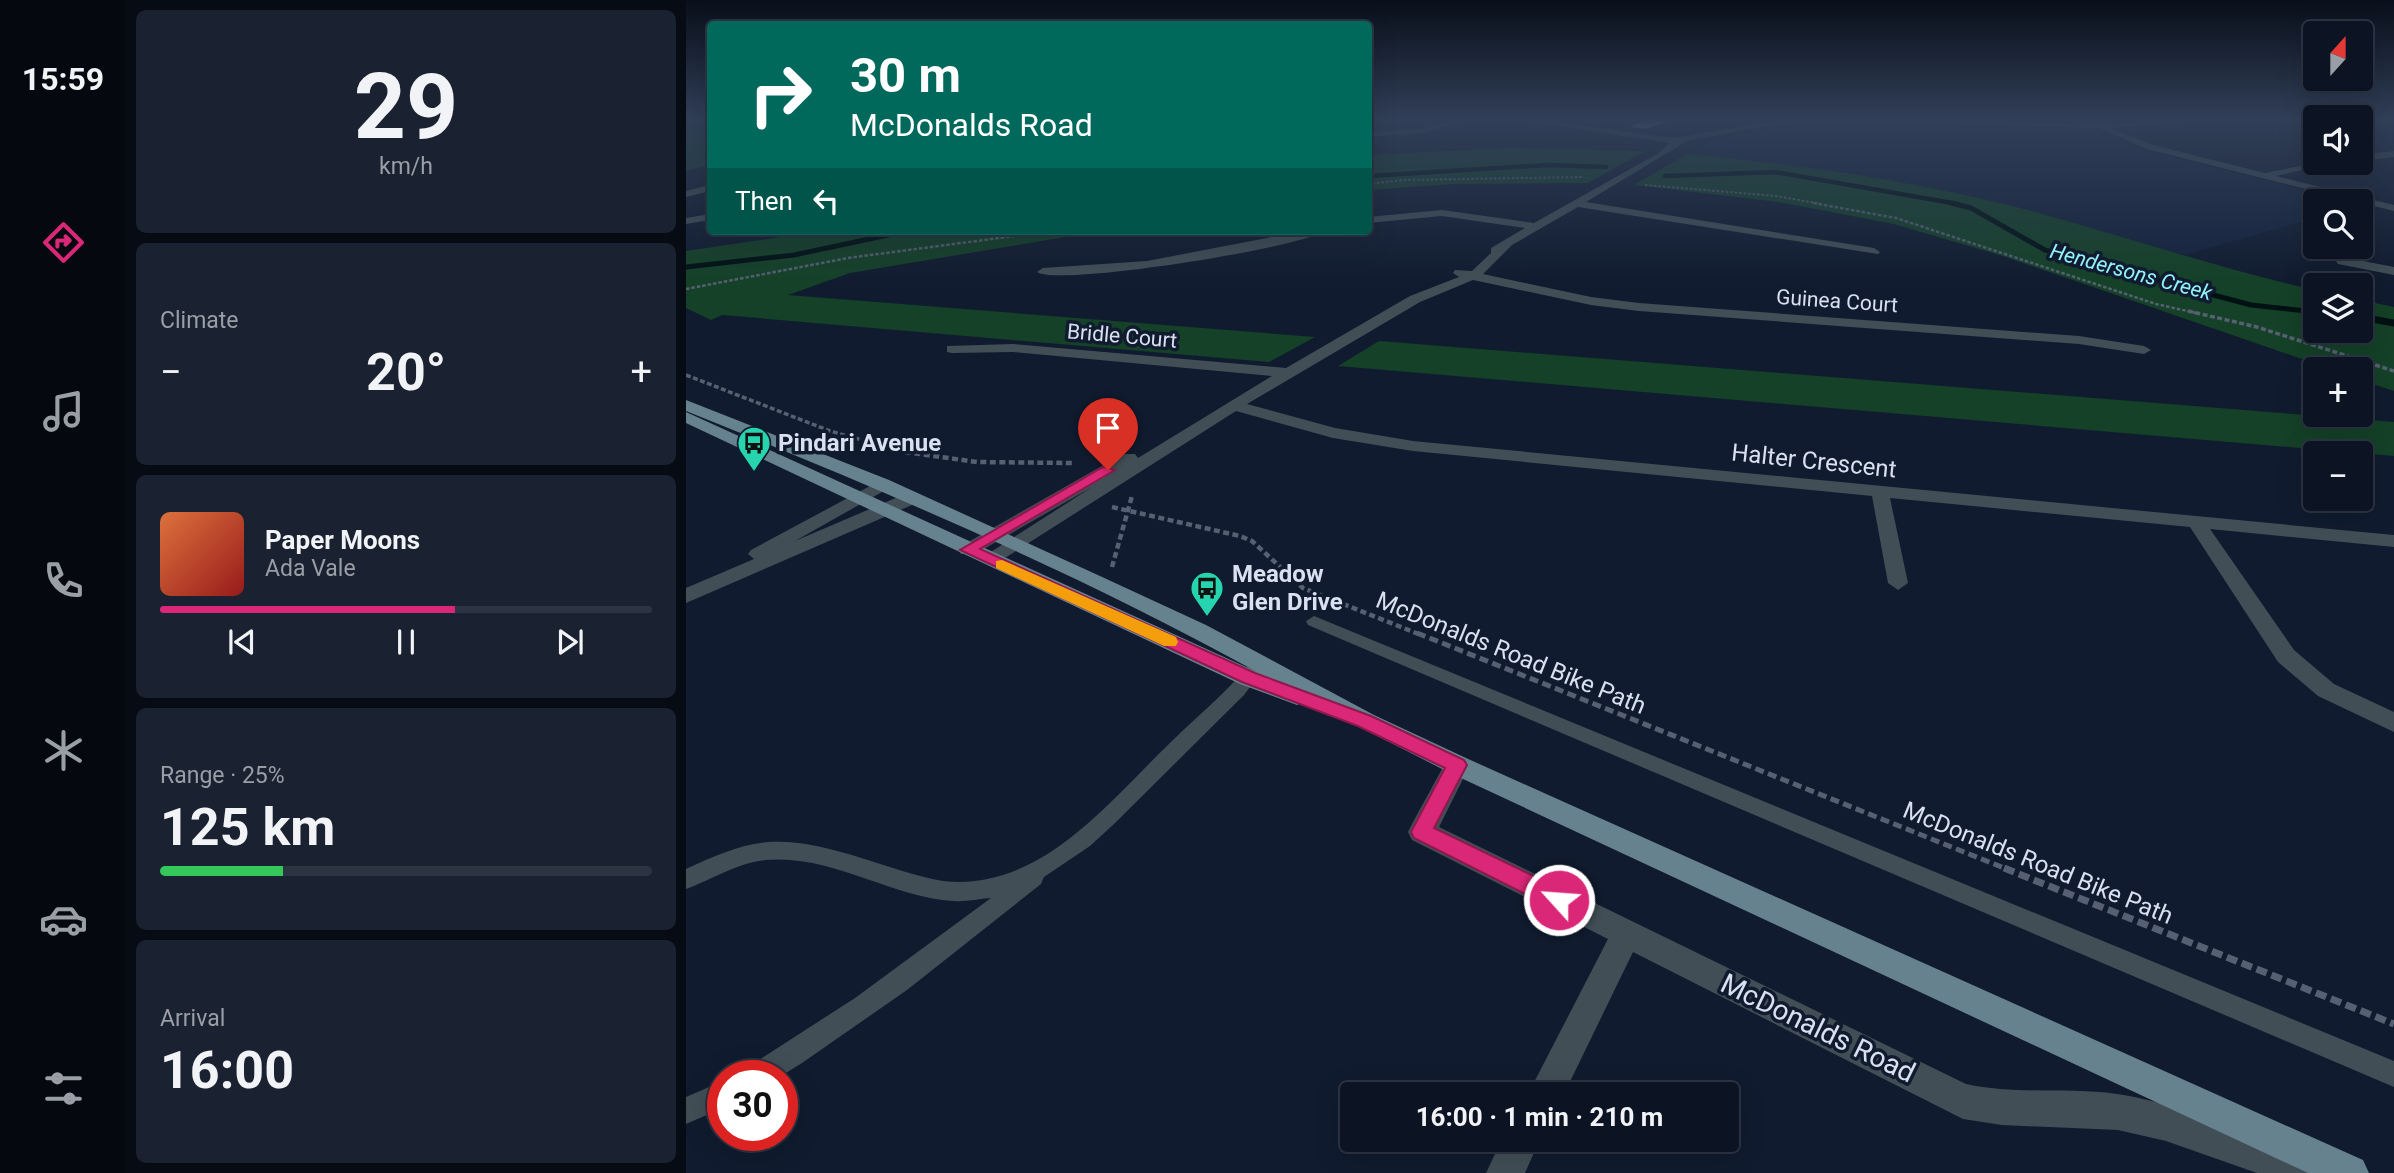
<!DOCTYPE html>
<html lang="en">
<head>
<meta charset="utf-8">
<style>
	:root { --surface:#0c1423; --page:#1a2130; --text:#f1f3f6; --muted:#9a9ea6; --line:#2c3341; --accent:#db2777 }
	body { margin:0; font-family:Roboto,sans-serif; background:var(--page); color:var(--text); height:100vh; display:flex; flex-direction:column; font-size:26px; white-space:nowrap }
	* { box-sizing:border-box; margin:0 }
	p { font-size:23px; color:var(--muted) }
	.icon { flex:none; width:38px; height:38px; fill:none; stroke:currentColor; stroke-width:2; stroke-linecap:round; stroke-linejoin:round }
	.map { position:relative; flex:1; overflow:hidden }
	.side { display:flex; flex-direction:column; gap:10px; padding:10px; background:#070b13; width:560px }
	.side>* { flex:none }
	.top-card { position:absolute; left:21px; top:21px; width:665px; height:214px; border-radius:7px; box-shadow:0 7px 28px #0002,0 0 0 2px var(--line); background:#00695c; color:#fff; overflow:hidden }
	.needle { width:46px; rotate:21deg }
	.tools { position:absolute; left:1617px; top:21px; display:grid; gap:14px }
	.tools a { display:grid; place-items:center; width:70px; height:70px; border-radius:7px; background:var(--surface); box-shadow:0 7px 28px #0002,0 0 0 2px var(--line); font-size:35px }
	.speed { position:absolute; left:21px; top:1060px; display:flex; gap:14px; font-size:35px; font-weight:700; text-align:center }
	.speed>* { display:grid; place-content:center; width:91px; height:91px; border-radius:50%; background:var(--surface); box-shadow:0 7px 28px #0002,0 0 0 2px var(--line); line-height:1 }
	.speed .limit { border:10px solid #d22; background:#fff; color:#111 }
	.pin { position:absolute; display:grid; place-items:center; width:60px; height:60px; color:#fff; margin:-72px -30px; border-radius:50% 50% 50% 0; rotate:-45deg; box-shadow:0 0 7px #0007 }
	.pin .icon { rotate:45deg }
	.me { position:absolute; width:77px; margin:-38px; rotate:296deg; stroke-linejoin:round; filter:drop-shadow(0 0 5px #0008) }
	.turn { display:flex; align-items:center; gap:24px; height:147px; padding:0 28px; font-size:32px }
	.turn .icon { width:91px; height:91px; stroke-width:2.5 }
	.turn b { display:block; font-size:49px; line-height:60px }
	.then { display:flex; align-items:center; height:66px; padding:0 28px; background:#0003; gap:14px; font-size:26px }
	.big { font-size:52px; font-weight:700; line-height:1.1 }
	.side .widget { flex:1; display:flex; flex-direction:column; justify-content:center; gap:10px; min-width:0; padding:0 24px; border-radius:10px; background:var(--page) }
	.side .dial { align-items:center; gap:0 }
	.dial b { font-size:91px; line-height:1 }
	.song { display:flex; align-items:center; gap:21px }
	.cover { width:84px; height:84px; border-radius:10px; background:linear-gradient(135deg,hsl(20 70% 55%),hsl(0 70% 35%)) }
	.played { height:7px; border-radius:4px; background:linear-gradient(90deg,var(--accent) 60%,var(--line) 60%) }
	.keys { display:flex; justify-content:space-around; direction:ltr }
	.heat { display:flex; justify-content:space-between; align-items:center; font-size:38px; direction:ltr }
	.charge { height:10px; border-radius:5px; background:linear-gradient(90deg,#34c759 25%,var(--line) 0) }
	.trip { position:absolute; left:654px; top:1082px; width:399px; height:70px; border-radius:7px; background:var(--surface); box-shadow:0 7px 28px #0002,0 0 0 2px var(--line); font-weight:700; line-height:70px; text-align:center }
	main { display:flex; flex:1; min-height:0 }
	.tabs { display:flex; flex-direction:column; width:126px; justify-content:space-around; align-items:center; background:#05080e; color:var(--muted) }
	.tabs .icon { width:49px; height:49px }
	.tabs .active { color:var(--accent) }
	.tabs b { font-size:32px; color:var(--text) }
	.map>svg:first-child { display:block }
	.built { fill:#13213c }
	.green { fill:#144127 }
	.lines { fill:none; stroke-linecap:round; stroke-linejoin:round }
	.stream-far2 { stroke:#001113; stroke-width:4.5 }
	.stream-far1 { stroke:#001113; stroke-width:5 }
	.stream { stroke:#001113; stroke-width:7 }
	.building { fill:#c5b6f1 }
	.path-far5 { stroke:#566072; stroke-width:2; stroke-dasharray:2.5 2; stroke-linecap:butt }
	.path-far4 { stroke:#566072; stroke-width:2.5; stroke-dasharray:3.5 2; stroke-linecap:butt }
	.path-far3 { stroke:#566072; stroke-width:3.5; stroke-dasharray:5 2.5; stroke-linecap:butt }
	.path-far2 { stroke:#566072; stroke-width:4.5; stroke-dasharray:6 3.5; stroke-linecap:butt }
	.path-far1 { stroke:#566072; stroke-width:5; stroke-dasharray:9 4.5; stroke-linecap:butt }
	.path { stroke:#566072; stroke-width:7; stroke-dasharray:11 5; stroke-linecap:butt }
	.service { fill:#414e55; fill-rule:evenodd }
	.minor { fill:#414e55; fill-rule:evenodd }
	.tertiary { fill:#414e55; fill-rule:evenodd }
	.primary { fill:#66828e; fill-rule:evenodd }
	.route { fill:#db2777; stroke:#8e194d; stroke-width:2 }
	.slow { fill:#f59e0b }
	.labels { text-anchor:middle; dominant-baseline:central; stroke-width:7; stroke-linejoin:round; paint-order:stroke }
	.far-water-label { font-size:21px; font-style:italic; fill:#93f2f9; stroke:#101b2f }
	.far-street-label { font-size:21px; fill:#d9e1f0; stroke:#101b2f }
	.poi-label { font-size:24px; font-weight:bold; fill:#d9e1f0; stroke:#101b2f; text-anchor:start }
	.street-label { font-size:24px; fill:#d9e1f0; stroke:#101b2f }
	.near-street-label { font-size:28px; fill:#d9e1f0; stroke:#101b2f }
</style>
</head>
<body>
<main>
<nav class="tabs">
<b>15:59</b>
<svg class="icon active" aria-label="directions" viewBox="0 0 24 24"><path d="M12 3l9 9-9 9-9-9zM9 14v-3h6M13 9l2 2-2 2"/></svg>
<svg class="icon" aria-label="music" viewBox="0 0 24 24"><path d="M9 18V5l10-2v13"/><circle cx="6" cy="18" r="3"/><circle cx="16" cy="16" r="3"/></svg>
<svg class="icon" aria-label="phone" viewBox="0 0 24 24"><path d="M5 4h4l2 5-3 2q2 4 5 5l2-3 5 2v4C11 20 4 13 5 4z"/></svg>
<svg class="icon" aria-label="climate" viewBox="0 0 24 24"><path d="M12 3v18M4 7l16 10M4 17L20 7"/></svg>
<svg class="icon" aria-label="car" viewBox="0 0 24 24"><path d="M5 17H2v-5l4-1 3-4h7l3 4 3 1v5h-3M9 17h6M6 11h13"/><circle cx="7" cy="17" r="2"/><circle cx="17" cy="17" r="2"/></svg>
<svg class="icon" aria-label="filters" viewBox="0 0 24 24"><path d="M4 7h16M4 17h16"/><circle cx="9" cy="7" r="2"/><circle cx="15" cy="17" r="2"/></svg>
</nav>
<section class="side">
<div class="widget dial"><b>29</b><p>km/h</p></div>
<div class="widget"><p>Climate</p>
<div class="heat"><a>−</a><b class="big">20°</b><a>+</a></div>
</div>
<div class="widget">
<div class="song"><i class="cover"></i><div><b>Paper Moons</b><p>Ada Vale</p></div></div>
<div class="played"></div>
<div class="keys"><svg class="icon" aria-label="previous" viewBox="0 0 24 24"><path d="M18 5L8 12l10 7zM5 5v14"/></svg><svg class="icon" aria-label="pause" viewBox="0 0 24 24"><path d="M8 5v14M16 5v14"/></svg><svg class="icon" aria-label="next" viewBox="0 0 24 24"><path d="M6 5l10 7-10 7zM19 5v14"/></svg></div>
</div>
<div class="widget"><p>Range · 25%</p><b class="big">125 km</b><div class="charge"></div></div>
<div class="widget"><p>Arrival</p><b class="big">16:00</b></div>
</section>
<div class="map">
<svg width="1708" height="1173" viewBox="0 0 1708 1173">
	<rect width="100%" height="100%" fill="#101b2f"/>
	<path class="built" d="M1174 124 1399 127 1448 147 1660 201H1629V218L1498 255 1360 215 1254 190 1150 171 1001 154 1019 144 1059 133 1122 125Z"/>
	<g class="green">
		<path d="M24 127V165L0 171V131Z"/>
		<path d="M823 148 959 151 902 183 769 184 683 190V155Z"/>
		<path d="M1001 154C1109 164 1216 179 1322 205 1425 231 1525 267 1629 290V331H1675V300L1708 307V391L1675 380V369H1645L1317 256 1208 224 1093 202 948 185Z"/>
		<path d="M135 231H415L164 273 102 295 629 337 583 362 36 315 25 320 0 308V251Z"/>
		<path d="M693 341 1708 422V456L652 366Z"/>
	</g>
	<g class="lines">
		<g class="stream-far2">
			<path d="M682 176 861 165 920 167"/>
			<path d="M979 176 1089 172 1272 204"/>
		</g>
		<g class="stream-far1">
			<path d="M1265 203 1285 208 1359 250 1565 305 1629 312"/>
			<path d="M0 267 108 255 221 231"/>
		</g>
		<g class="stream">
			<path d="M1623 311 1629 312"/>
			<path d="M1675 317 1708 323"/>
		</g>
	</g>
	<path class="building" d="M958 120H984L960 129 944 127Z"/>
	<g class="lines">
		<g class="path-far5">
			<path d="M682 184 718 180 898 177"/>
			<path d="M959 185 1090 196 1136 204"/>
		</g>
		<g class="path-far4">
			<path d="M1127 203 1210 218 1470 304 1510 313"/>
			<path d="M0 289 162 258 366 231"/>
		</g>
		<g class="path-far3">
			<path d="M1502 311 1571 327 1708 371"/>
			<path d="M0 375 144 431 226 454"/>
		</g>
		<g class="path-far2">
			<path d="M219 452 291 462 387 463"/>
			<path d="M426 507 554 536 566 541 617 588 735 635"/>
			<path d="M426 567 446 496"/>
		</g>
		<path class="path-far1" d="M731 633 1323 870"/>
		<path class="path" d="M1318 868 1708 1024"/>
		<g class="service">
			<path d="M628 616 1708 1061V1087L622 625 620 621Z"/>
			<path d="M568 664 574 666 577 670 558 695 429 823 404 846 358 877 355 884 221 990 116 1063 95 1076H58L62 1067 169 998 305 898C292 899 280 902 267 901 204 897 146 854 80 860 51 863 27 879 0 889V869C26 857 54 844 83 842 143 839 199 871 257 881 355 892 423 801 486 741 511 716 539 694 562 666Z"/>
			<path d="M37 1081V1108L0 1124V1097Z"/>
		</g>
		<g class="minor">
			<path d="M769 120H781L737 133 682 137V132L737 129Z"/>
			<path d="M833 120H852L989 138 1075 123 1118 120 1422 124 1531 120 1425 128 1467 145 1579 173 1629 163H1646L1590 176 1708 205V211L1461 149 1413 128 1151 121 1075 127 1001 141 900 202 1188 248 1194 252 1192 254 892 207 826 245 797 274 905 297 953 303 1393 336 1458 346 1465 350 1458 354 1393 344 953 311 905 305 787 280 734 302 561 404 649 428 727 441 1708 535V547L1524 529 1608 650 1648 684 1708 712V732L1632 696 1592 662 1504 527 1204 498 1222 583 1212 590 1202 583 1186 496 727 451 647 438 550 411 311 563H297L294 559 406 487 289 554H275L272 550 275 546 437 454H449L452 458 586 376 327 352 266 353 261 352V346L327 344 600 368 724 296 773 277 767 273 769 270 786 271 805 253V248L839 228 756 216 682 223V217L756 210 848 223 971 154 984 143Z"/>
			<path d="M1708 151V157L1675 161V155Z"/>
			<path d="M24 185V191L0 197V191Z"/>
			<path d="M24 214V220L0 224V218Z"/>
			<path d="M617 231H638C615 248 370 287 351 272L357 268 461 261Z"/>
			<path d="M1656 257 1708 267V275L1652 264 1650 261Z"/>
			<path d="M771 755 780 758 784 765 753 827 1280 1084C1330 1095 1381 1087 1431 1094 1496 1104 1559 1133 1621 1154L1634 1160 1640 1173H1571L1480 1141 1432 1130 1316 1125 1277 1119 947 952 878 1094H842L922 939 726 840 722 832 726 824 762 758Z"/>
			<path d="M816 1139H854L839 1173H800Z"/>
		</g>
		<path class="tertiary" d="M197 479 206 484 203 488 109 541 219 494H233L235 498 233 502 0 603V588L68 559 62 554 65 550Z"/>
		<path class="primary" d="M0 400 203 480 414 576 520 625 688 715 780 758 1677 1160 1683 1173H1622L762 772 621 700 611 705 554 684 0 423V412L571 672C388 571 194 489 0 411Z"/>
	</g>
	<linearGradient id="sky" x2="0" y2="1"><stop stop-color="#090f1a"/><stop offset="0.42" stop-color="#313f58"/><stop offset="1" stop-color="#313f58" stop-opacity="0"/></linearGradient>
	<rect width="1708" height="284" fill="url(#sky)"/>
	<path class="route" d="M417 467 429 470 294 549 569 673 685 716 778 760 781 765 748 828 881 892 884 900 881 907 873 910 865 907 728 838 725 832 759 768 672 726 556 682 274 550Z"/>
	<path class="slow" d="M316 560 490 637 492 642 490 646H478L310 568V561Z"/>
	<defs>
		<symbol id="bus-pin" viewBox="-11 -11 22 30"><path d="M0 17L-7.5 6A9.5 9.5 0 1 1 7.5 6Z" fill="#26d5ae" stroke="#101b2f"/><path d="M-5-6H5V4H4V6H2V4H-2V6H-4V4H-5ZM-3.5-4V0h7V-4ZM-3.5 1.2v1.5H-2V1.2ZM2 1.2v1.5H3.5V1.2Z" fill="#111"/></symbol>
	</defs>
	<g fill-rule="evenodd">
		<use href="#bus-pin" x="49" y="424" width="38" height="52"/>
		<use href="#bus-pin" x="502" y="569" width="38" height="52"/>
	</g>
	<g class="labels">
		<g class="far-water-label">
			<text transform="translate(1445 272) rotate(15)">Hendersons Creek</text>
		</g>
		<g class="far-street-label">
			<text transform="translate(1151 301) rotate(4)">Guinea Court</text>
			<text transform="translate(436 336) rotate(5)">Bridle Court</text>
		</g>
		<g class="poi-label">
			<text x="92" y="443">Pindari Avenue</text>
			<text x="546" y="574">Meadow<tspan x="546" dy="28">Glen Drive</tspan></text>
		</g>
		<g class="street-label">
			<text transform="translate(1128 461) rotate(6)">Halter Crescent</text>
			<text transform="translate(825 653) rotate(22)">McDonalds Road Bike Path</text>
			<text transform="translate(1352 863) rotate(22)">McDonalds Road Bike Path</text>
		</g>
		<g class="near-street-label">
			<text transform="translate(1132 1028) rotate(26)">McDonalds Road</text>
		</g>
	</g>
</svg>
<div class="tools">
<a><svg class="needle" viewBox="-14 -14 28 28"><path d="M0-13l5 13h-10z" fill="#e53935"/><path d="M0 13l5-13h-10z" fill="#9a9ea6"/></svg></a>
<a><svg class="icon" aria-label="sound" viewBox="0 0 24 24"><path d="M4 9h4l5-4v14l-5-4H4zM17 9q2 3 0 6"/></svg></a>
<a><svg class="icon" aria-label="search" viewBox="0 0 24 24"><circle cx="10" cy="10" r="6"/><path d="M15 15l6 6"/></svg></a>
<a><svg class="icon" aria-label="layers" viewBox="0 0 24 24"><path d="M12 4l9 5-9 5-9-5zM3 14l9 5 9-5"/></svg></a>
<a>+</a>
<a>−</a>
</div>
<div class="speed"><div class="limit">30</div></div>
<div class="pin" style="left:422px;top:470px;background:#d93025"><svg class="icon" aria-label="arrive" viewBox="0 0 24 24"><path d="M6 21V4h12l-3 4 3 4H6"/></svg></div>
<svg class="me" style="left:873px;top:900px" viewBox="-20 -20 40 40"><circle r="17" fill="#db2777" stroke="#fff" stroke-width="3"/><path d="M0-11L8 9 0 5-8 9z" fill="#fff"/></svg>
<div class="trip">16:00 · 1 min · 210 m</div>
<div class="top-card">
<div class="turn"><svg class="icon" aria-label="right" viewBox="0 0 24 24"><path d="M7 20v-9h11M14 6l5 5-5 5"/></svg><div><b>30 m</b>McDonalds Road</div></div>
<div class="then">Then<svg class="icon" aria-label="left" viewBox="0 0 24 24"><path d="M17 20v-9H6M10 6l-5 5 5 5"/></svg></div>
</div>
</div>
</main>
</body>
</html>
